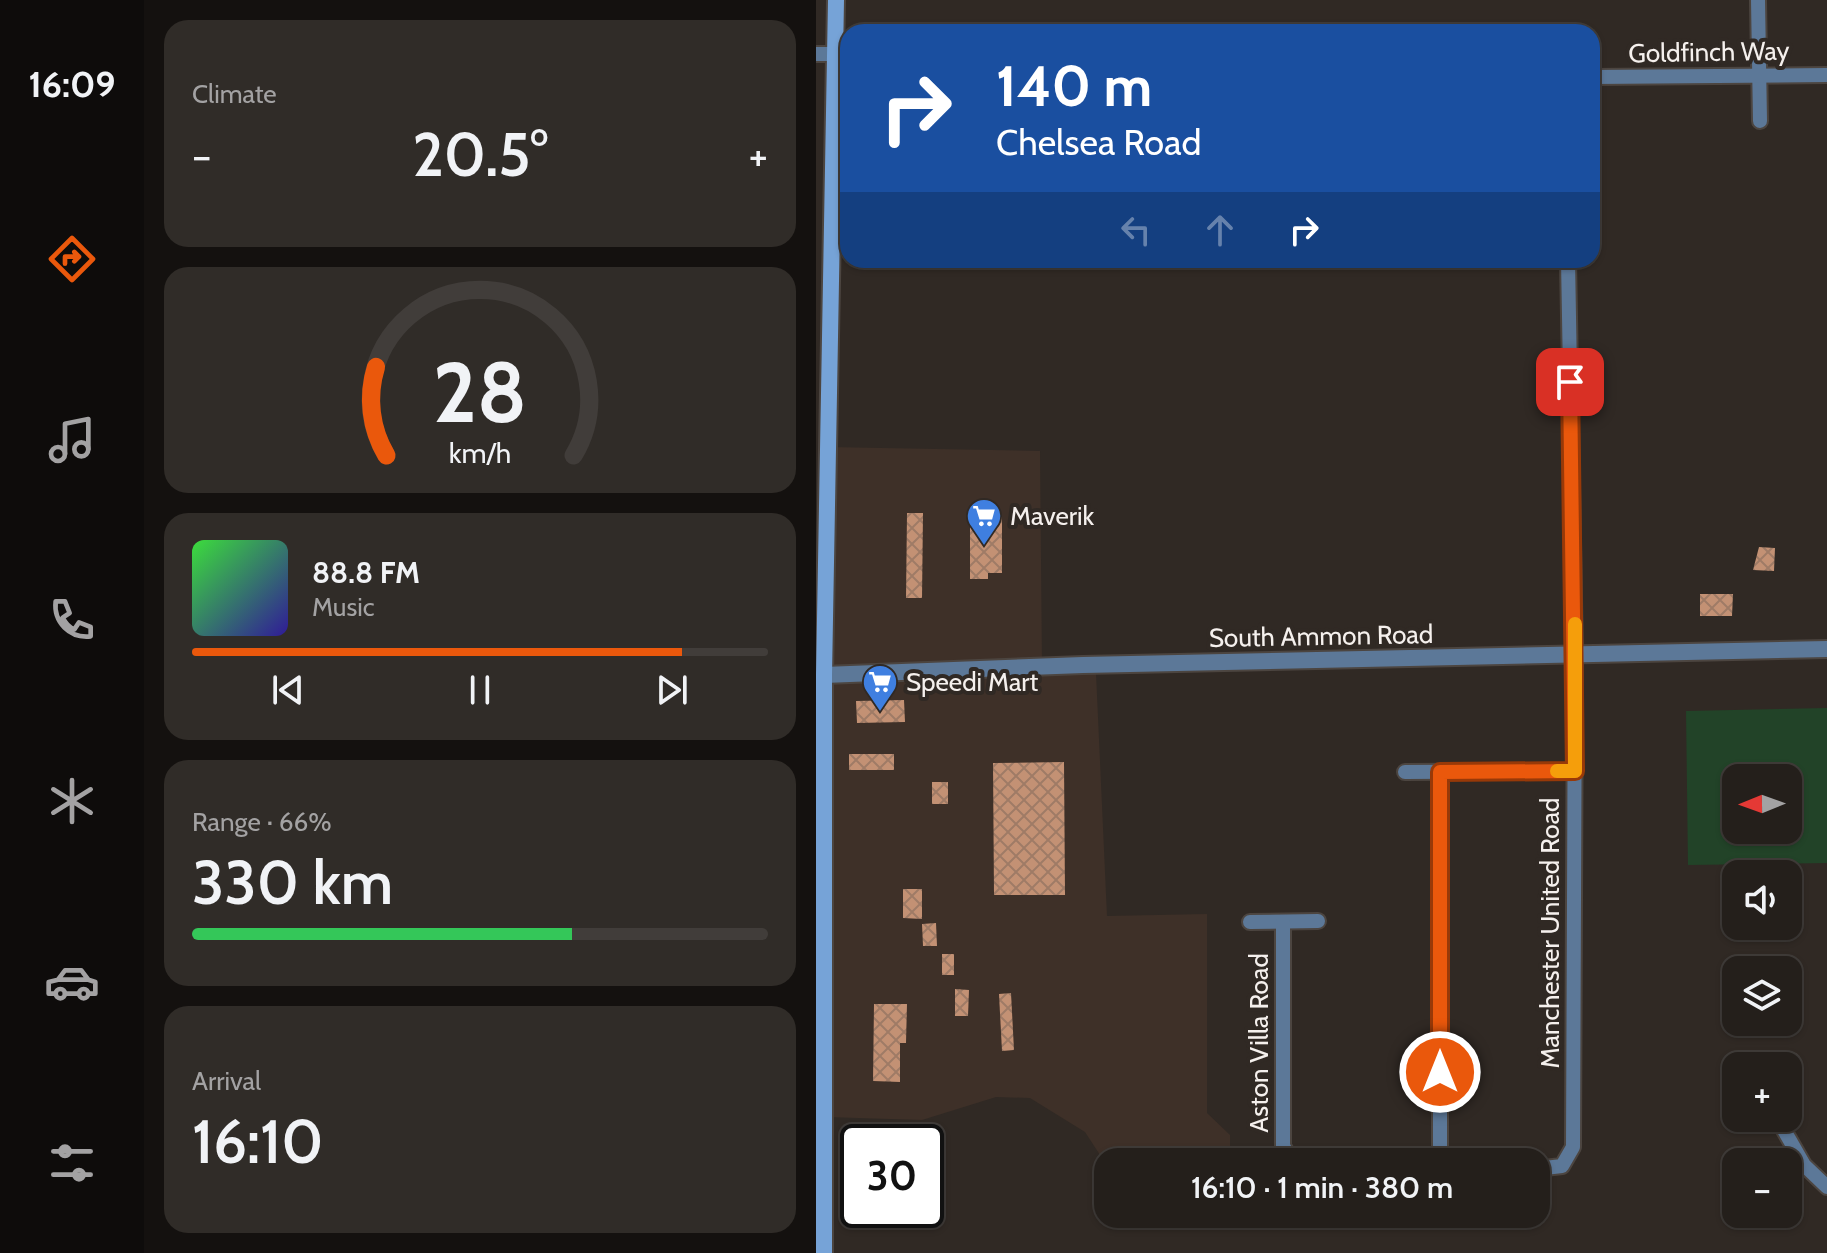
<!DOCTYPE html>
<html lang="en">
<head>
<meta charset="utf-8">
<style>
	:root { --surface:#241f1b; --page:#302c28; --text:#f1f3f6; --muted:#a3a2a3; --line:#413d3a; --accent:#ea580c }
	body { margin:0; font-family:Cabin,sans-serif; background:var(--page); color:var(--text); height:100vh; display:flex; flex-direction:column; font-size:30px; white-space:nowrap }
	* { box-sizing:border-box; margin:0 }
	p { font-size:26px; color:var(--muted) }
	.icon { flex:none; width:44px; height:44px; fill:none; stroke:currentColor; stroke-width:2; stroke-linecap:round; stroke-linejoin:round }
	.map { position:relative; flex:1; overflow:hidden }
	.drawer { display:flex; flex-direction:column; gap:20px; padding:20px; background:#14110f; width:672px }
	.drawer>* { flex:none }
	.top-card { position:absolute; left:24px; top:24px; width:760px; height:244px; border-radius:24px; box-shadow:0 2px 6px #0004,0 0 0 2px var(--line); background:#1a4fa0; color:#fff; overflow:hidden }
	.needle { width:52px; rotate:269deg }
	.buttons { position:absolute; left:906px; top:764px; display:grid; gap:16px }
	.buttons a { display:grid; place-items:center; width:80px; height:80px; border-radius:16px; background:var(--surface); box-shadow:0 2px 6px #0004,0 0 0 2px var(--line); font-size:40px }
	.speed { position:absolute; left:24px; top:1124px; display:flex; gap:16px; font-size:40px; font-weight:700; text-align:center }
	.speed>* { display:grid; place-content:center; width:104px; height:104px; border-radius:50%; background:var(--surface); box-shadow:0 2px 6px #0004,0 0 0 2px var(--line); line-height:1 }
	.speed .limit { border:4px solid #111; border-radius:12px; background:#fff; color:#111 }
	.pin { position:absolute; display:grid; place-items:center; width:68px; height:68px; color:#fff; margin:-34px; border-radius:16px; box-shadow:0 4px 12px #0006 }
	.me { position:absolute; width:88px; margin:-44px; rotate:0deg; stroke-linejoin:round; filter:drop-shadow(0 0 6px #0008) }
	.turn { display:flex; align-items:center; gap:28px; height:168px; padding:0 24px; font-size:36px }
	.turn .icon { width:104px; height:104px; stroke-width:2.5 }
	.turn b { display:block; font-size:56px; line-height:68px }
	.lanes { display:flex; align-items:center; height:76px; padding:0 24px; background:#0003; justify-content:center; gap:40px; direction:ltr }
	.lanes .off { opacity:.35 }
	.big { font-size:60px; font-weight:600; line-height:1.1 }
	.drawer .tile { flex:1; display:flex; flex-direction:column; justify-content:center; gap:12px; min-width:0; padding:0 28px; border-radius:24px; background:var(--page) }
	.drawer .dial { align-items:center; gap:0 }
	.dial svg { height:208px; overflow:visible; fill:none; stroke:var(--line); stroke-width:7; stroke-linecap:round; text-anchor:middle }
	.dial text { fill:var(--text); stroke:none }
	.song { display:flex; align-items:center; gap:24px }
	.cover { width:96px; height:96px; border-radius:12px; background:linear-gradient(135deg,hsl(120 70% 55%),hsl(250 70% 35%)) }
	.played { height:8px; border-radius:4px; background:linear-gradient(90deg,var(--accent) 85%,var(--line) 85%) }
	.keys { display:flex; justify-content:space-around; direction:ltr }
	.heat { display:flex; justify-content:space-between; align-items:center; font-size:44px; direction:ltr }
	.charge { height:12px; border-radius:6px; background:linear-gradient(90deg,#34c759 66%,var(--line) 0) }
	.trip { position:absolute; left:278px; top:1148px; width:456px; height:80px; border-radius:24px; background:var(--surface); box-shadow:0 2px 6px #0004,0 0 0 2px var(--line); font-weight:600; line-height:80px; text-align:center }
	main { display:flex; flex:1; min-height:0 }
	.menu { display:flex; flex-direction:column; width:144px; justify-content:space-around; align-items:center; background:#0e0c0b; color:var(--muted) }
	.menu .icon { width:56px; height:56px }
	.menu .active { color:var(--accent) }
	.menu b { font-size:36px; color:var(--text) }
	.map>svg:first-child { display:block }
	.built { fill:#3e3028 }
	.green { fill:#224328; fill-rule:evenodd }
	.building { fill:url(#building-cross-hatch) }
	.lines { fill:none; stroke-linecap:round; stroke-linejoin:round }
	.minor-casing { stroke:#4c4540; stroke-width:18 }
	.tertiary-casing { stroke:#4c4540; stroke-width:20 }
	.secondary-casing { stroke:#4c4540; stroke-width:20 }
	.minor { stroke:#5c7898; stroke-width:14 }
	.tertiary { stroke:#5c7898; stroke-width:16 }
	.secondary { stroke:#76a3d7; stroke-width:16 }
	.route-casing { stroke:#983908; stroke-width:20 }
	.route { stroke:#ea580c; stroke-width:14 }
	.slow { stroke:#f59e0b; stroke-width:14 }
	.labels { text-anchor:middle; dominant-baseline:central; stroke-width:8; stroke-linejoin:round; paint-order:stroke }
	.street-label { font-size:26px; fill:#f5f0ed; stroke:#302924 }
	.poi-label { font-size:26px; fill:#f5f0ed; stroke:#302924; text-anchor:start }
</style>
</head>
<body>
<main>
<nav class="menu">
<b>16:09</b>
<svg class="icon active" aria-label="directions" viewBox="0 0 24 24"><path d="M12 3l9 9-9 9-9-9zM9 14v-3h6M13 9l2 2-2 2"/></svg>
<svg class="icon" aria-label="music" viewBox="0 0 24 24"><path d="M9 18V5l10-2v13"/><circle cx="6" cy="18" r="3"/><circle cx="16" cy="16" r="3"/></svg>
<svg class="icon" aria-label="phone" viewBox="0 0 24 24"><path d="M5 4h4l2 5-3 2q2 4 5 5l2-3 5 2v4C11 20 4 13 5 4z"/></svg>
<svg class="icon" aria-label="climate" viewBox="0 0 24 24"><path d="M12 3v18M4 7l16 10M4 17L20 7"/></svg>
<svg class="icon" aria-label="car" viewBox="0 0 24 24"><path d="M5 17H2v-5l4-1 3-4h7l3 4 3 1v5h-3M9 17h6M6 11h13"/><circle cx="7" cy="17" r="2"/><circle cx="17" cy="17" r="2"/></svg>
<svg class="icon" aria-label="filters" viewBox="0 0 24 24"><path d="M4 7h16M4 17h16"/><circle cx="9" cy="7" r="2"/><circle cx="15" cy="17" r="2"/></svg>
</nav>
<section class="drawer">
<div class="tile"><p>Climate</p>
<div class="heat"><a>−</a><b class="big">20.5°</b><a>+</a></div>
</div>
<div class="tile dial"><svg viewBox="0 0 100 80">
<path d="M14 69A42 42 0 1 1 86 69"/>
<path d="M14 69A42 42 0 0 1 10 35" stroke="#ea580c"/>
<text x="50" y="56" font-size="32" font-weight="700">28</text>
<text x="50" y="72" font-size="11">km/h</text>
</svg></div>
<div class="tile">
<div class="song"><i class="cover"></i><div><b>88.8 FM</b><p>Music</p></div></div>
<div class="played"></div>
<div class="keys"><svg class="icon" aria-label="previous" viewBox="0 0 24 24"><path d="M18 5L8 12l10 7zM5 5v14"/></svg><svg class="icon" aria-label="pause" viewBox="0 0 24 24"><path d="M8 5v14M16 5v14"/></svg><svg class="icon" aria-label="next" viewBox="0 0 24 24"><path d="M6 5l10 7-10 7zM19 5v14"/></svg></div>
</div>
<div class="tile"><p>Range · 66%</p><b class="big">330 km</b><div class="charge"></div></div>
<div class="tile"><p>Arrival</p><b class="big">16:10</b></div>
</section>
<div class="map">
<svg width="1011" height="1253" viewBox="0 0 1011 1253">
	<defs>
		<pattern id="building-cross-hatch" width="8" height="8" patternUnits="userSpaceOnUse" patternTransform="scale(2)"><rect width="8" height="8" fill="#c39174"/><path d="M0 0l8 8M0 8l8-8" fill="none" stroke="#9f7b66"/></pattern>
	</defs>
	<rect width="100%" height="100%" fill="#302924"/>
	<path class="built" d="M12 447 224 451 226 666 280 673 291 916 391 914V1113L414 1135V1162H292V1182L288 1161 269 1132 214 1098 180 1097 106 1120 10 1117Z"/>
	<path class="green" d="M1011 708V863L872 865 870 711ZM920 778H972V830H920Z"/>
	<g class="building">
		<path d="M91 513H107L106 598H90Z"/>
		<path d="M154 517H186V573H172V579H154Z"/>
		<path d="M943 547 959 548 958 571 937 570Z"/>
		<path d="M884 594H917L916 616H884Z"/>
		<path d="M88 700 89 722 41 723 40 701Z"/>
		<rect x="33" y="754" width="45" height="16"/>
		<path d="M248 762 249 895H178L177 763Z"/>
		<rect x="116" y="782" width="16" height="22"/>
		<path d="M87 889H106V919L87 918Z"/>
		<path d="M120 923 121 946H107L106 924Z"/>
		<rect x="126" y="954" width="12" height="21"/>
		<path d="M139 989 153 990 152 1016H139Z"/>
		<path d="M195 993 198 1050 186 1051 183 994Z"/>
		<path d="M58 1004H91L90 1043H84V1082L57 1081Z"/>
	</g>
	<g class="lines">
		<defs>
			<g id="minor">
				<path d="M942 0 944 121"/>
				<path d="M0 54H19"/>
				<path d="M776 77 1011 75"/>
				<path d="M589 772 759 771"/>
				<path d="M434 922 502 921"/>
				<path d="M467 922V1146L476 1162"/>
				<path d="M972 1067 976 1061"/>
				<path d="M961 1118 988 1165 1011 1187"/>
				<path d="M624 1162V772"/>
				<path d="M720 1169 746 1166 757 1147 759 655 752 260"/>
			</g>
			<path id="tertiary" d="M8 675 267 665 1011 649"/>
			<path id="secondary" d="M8 1253V675L20 0"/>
		</defs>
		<use href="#minor" class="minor-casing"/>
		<use href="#tertiary" class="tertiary-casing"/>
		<use href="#secondary" class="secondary-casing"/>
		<use href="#minor" class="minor"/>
		<use href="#tertiary" class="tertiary"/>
		<use href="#secondary" class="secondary"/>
	</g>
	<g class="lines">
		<defs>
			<path id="route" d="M624 1072V772L759 771 754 382"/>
		</defs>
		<use href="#route" class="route-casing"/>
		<use href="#route" class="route"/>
		<path class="slow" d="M741 771H759V624"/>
	</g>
	<defs>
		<symbol id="supermarket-pin" viewBox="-11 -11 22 30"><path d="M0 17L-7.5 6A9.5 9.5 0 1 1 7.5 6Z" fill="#3f7fe0" stroke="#302924"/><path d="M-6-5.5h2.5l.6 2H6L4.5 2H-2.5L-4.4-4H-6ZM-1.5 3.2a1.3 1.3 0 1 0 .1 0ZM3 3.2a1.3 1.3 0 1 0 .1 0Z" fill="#fff"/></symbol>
	</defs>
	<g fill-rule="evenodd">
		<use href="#supermarket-pin" x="148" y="496" width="40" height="54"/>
		<use href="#supermarket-pin" x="44" y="662" width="40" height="54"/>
	</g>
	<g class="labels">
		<g class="street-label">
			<text transform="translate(893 52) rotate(-1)">Goldfinch Way</text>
			<text transform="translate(505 636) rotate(-1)">South Ammon Road</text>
			<text transform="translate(734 933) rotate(-90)">Manchester United Road</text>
			<text transform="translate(443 1043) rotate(-90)">Aston Villa Road</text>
		</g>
		<g class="poi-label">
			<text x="194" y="516">Maverik</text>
			<text x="90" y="682">Speedi Mart</text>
		</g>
	</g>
</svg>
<div class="buttons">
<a><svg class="needle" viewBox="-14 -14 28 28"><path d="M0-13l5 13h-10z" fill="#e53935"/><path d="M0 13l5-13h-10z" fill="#a3a2a3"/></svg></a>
<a><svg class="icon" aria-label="sound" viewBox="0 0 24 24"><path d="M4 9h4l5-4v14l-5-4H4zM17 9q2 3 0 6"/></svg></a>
<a><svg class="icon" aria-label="layers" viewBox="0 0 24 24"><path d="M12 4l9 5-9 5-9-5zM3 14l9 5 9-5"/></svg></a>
<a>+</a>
<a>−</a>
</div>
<div class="speed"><div class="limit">30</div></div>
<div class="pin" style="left:754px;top:382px;background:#d93025"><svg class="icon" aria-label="arrive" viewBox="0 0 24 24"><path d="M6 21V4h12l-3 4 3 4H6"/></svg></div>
<svg class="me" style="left:624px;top:1072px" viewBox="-20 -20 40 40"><circle r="17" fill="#ea580c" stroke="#fff" stroke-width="3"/><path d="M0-11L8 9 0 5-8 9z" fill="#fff"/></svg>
<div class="trip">16:10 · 1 min · 380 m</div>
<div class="top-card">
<div class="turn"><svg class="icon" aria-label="right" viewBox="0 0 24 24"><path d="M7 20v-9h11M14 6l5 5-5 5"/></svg><div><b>140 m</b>Chelsea Road</div></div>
<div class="lanes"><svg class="icon off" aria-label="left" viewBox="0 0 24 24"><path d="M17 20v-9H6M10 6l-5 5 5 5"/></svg><svg class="icon off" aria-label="ahead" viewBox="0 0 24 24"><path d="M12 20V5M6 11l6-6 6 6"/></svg><svg class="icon" aria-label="right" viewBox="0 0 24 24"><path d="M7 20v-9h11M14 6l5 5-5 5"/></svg></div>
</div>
</div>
</main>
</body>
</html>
